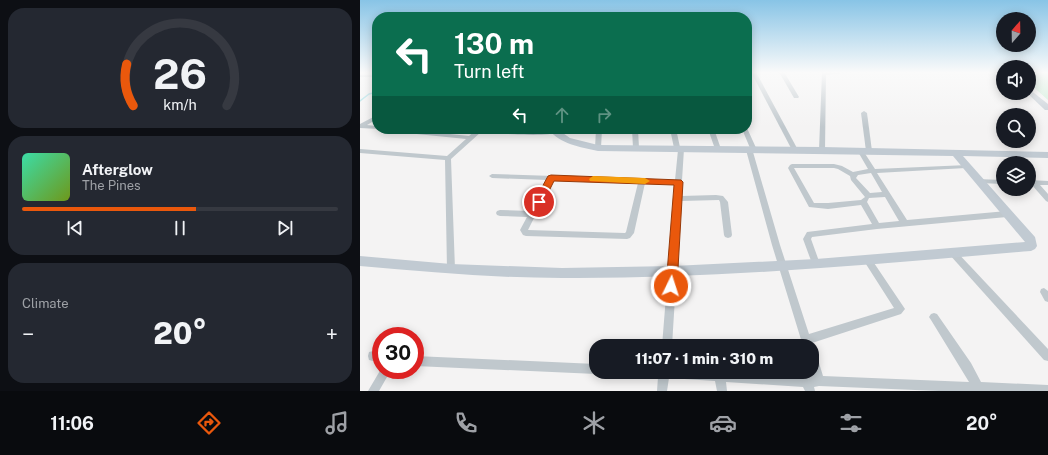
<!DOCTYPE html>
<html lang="en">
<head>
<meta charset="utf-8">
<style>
	:root { --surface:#171b24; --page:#242831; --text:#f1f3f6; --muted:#9ea1a6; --line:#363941; --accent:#ea580c }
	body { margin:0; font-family:"Public Sans",sans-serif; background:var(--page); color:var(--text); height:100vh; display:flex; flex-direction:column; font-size:15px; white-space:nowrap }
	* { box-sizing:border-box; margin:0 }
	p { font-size:13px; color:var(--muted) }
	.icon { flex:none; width:22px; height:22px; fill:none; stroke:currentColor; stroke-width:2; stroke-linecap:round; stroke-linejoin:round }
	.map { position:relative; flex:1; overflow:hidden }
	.details { display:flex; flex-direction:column; gap:8px; padding:8px; background:#0d0f14; width:360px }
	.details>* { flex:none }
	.guide { position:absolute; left:12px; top:12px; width:380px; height:122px; border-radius:16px; box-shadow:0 2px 10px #0003; background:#0b6e4f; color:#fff; overflow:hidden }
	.needle { width:26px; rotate:20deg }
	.tools { position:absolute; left:636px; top:12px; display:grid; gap:8px }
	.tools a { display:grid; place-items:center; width:40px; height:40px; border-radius:50%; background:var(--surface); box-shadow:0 2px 10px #0003; font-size:20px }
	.speed { position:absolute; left:12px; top:327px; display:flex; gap:8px; font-size:20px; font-weight:700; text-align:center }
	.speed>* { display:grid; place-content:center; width:52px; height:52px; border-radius:50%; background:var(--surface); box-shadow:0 2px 10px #0003; line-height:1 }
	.speed .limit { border:6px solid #d22; background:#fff; color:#111 }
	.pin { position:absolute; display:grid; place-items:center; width:34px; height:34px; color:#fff; margin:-17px; border:2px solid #fff; border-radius:50%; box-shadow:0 1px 4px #0007 }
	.me { position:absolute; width:44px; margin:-22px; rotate:4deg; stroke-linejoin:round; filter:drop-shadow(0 0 3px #0008) }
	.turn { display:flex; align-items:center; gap:14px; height:84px; padding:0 16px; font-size:18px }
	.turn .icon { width:52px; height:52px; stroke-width:2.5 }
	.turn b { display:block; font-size:28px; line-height:34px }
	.lanes { display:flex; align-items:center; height:38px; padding:0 16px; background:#0003; justify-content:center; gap:20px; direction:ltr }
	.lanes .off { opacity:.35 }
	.big { font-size:30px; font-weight:800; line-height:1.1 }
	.details .widget { flex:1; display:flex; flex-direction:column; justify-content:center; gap:6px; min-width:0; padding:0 14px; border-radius:16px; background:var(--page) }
	.details .dial { align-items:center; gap:0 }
	.dial svg { height:104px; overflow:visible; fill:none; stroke:var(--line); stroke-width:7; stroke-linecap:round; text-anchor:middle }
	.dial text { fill:var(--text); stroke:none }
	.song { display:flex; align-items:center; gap:12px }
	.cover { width:48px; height:48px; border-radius:6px; background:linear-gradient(135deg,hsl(160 70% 55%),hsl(80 70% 35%)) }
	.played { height:4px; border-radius:2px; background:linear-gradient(90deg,var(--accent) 55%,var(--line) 55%) }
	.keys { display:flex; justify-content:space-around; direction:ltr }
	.heat { display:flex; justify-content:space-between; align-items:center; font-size:22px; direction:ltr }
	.trip { position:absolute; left:229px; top:339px; width:230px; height:40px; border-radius:16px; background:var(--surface); box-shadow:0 2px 10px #0003; font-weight:800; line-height:40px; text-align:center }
	.menu { display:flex; height:64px; justify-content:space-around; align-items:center; background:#090b0e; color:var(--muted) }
	.menu .icon { width:28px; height:28px }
	.menu .selected { color:var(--accent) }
	.menu b { font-size:18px; color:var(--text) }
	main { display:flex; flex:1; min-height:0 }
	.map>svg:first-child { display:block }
	.green { fill:#c7ecd2 }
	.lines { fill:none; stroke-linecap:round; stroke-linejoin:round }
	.stream { stroke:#99dce4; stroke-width:1.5 }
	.street { fill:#c0c8cd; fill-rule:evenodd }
	.secondary { fill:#c1cad2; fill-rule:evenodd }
	.route { fill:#ea580c; stroke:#983908 }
	.slow { fill:#f59e0b }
</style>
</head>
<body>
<main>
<section class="details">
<div class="widget dial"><svg viewBox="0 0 100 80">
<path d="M14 69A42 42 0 1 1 86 69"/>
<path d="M14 69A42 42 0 0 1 9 37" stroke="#ea580c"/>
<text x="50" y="56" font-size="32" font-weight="700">26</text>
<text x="50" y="72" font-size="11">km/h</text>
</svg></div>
<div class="widget">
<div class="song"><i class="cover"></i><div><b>Afterglow</b><p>The Pines</p></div></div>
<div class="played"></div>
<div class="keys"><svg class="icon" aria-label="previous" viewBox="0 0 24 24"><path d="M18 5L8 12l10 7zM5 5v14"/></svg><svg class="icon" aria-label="pause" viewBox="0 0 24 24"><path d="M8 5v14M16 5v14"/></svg><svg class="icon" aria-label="next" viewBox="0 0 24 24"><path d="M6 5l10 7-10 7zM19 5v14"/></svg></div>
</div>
<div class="widget"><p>Climate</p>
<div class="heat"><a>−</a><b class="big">20°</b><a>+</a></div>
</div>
</section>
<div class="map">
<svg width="688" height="391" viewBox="0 0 688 391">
	<rect width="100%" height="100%" fill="#f4f3f3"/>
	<path class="green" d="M669 72H688V100L669 83Z"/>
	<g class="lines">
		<path class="stream" d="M0 101 9 94 17 92"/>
		<g class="street">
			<path d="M391 72H396L438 150 437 151H433L432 150Z"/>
			<path d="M419 72H424L439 97 438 98H434Z"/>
			<path d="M462 72H494L466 75 465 150 462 152 459 150Z"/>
			<rect x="0" y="75" width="17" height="2"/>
			<path d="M504 111 507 113 512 151 509 153 506 151 501 113Z"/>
			<path d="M17 115V119L7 125 17 126V129H19L0 128V124Z"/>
			<path d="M387 128 397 150 396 151 393 152 420 245 449 334 534 308 504 261 503 259 504 257 507 256 510 257 543 306 545 309 541 314 452 343 453 346 452 348V346H443L412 245 386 150 387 149 390 148 382 129H387Z"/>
			<path d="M24 129H43L109 136 117 129 182 131 194 130 197 132C187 138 135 133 121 132L91 159 95 269 94 272 91 273 88 272 87 269 85 160 0 153V149L87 156 106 139 27 131Z"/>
			<path d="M236 129H242L241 148 238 150 235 148Z"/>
			<path d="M272 129H278L279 148 276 150 273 148Z"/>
			<path d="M310 129H316L320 147 323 148 324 149 321 196 356 195 363 196 368 202 372 235 371 237 368 238 365 237 364 235 360 202 359 200 321 201 312 346H302L315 184 285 183 274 233 270 238 267 239 166 236 163 235 160 230 167 217 140 216 137 215 136 213 137 211 140 210 170 211 187 180 132 178 129 176 132 174 315 180 318 150 315 149 314 148ZM193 180 278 183 266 232 265 233 168 230Z"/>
			<path d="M348 129H354L361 149 360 150H356L355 149Z"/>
			<path d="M500 148 502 149 515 169 608 165 609 166 606 168 517 173 547 220 647 211 650 212 651 214 650 216 647 217 517 229 452 237 451 239 460 264 459 266 456 267 453 266 443 239 447 232 512 224 501 205 468 209 449 207 428 168 430 165 432 164H474L482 166 493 172 508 169 497 150ZM434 168H474L478 169 490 176 491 180 505 197 501 200 468 203H454ZM511 173 522 192 510 193 496 178 498 175ZM525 197 539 221 519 223 507 202 509 198Z"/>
			<path d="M617 179 643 180V184L619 183 616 181Z"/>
			<path d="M669 180 688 181V185H680L688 194V202L686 201 671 184H669Z"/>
			<path d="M592 249 595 250 688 349V361L684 360 589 254 588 252 589 250Z"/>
			<path d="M684 288 688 291V302L685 301 680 292 681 289Z"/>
			<path d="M574 313 577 314 611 363 621 382 688 385V391H579L459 386 454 387 455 391H445L443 387 366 382 367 391H357L355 381 309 378 307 391H297L298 377 295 376 294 372H376L452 376 451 372 452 352 456 353 463 376 609 382 571 320 569 317 571 314Z"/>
			<path d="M13 351 21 353V363L9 360 8 356 9 352Z"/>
			<path d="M55 356 236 364V372H240L236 374 55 366Z"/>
			<path d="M21 369V370H31L19 391H8Z"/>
		</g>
		<g class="secondary">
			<path d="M669 89 688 104V110H685L667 93H669Z"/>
			<path d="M188 129H197L210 138 238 145 462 147 688 152V158L603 156 675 237 677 246 675 249 671 251C515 264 359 279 202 278 135 278 67 272 0 266V256L91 264 202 268 313 266 456 259 665 242 593 156 238 151C220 147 200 144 188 129Z"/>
		</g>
	</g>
	<linearGradient id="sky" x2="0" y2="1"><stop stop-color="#88c4e6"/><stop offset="0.57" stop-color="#fafafa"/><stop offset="1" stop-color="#fafafa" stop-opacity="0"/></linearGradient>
	<rect width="688" height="127" fill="url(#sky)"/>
	<path class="route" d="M191 175 321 180 323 182 317 286 315 289 311 291 307 289 306 286 314 185 194 181 182 205H175L174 202 188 176Z"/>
	<path class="slow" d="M233 176 285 178 290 181 285 184 230 181 229 179Z"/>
</svg>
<div class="tools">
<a><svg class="needle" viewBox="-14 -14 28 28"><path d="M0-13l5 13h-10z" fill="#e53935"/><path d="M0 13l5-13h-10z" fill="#9ea1a6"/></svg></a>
<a><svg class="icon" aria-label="sound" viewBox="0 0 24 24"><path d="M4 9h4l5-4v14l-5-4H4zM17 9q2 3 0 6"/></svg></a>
<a><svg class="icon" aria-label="search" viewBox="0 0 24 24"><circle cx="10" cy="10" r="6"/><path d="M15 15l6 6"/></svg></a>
<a><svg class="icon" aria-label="layers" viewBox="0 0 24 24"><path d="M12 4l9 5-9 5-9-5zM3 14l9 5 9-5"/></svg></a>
</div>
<div class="speed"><div class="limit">30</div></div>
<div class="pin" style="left:179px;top:202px;background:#d93025"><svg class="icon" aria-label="arrive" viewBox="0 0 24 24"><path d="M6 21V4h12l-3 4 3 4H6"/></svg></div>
<svg class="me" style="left:311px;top:286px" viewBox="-20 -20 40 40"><circle r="17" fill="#ea580c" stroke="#fff" stroke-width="3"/><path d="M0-11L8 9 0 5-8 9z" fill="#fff"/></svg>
<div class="trip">11:07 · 1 min · 310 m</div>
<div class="guide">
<div class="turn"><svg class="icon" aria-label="left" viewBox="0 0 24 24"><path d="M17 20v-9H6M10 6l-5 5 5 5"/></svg><div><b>130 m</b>Turn left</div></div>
<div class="lanes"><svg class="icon" aria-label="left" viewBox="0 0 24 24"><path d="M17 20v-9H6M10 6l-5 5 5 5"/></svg><svg class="icon off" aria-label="ahead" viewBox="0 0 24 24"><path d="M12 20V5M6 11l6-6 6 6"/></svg><svg class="icon off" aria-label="right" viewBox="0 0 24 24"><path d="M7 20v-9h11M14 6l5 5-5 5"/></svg></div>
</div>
</div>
</main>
<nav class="menu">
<b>11:06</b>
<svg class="icon selected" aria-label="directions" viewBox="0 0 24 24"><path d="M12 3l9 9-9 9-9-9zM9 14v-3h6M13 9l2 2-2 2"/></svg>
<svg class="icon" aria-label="music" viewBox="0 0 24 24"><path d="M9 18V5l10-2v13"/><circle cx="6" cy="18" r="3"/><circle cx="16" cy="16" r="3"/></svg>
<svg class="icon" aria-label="phone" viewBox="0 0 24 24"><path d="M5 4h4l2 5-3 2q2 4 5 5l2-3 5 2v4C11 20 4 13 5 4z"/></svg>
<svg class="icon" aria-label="climate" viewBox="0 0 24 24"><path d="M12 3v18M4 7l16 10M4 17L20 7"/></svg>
<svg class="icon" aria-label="car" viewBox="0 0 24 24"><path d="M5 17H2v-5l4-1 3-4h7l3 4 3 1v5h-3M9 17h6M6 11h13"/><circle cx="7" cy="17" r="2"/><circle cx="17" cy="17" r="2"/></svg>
<svg class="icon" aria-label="filters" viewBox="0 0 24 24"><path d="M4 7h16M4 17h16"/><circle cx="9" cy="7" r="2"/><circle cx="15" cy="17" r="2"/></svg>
<b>20°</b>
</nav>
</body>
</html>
